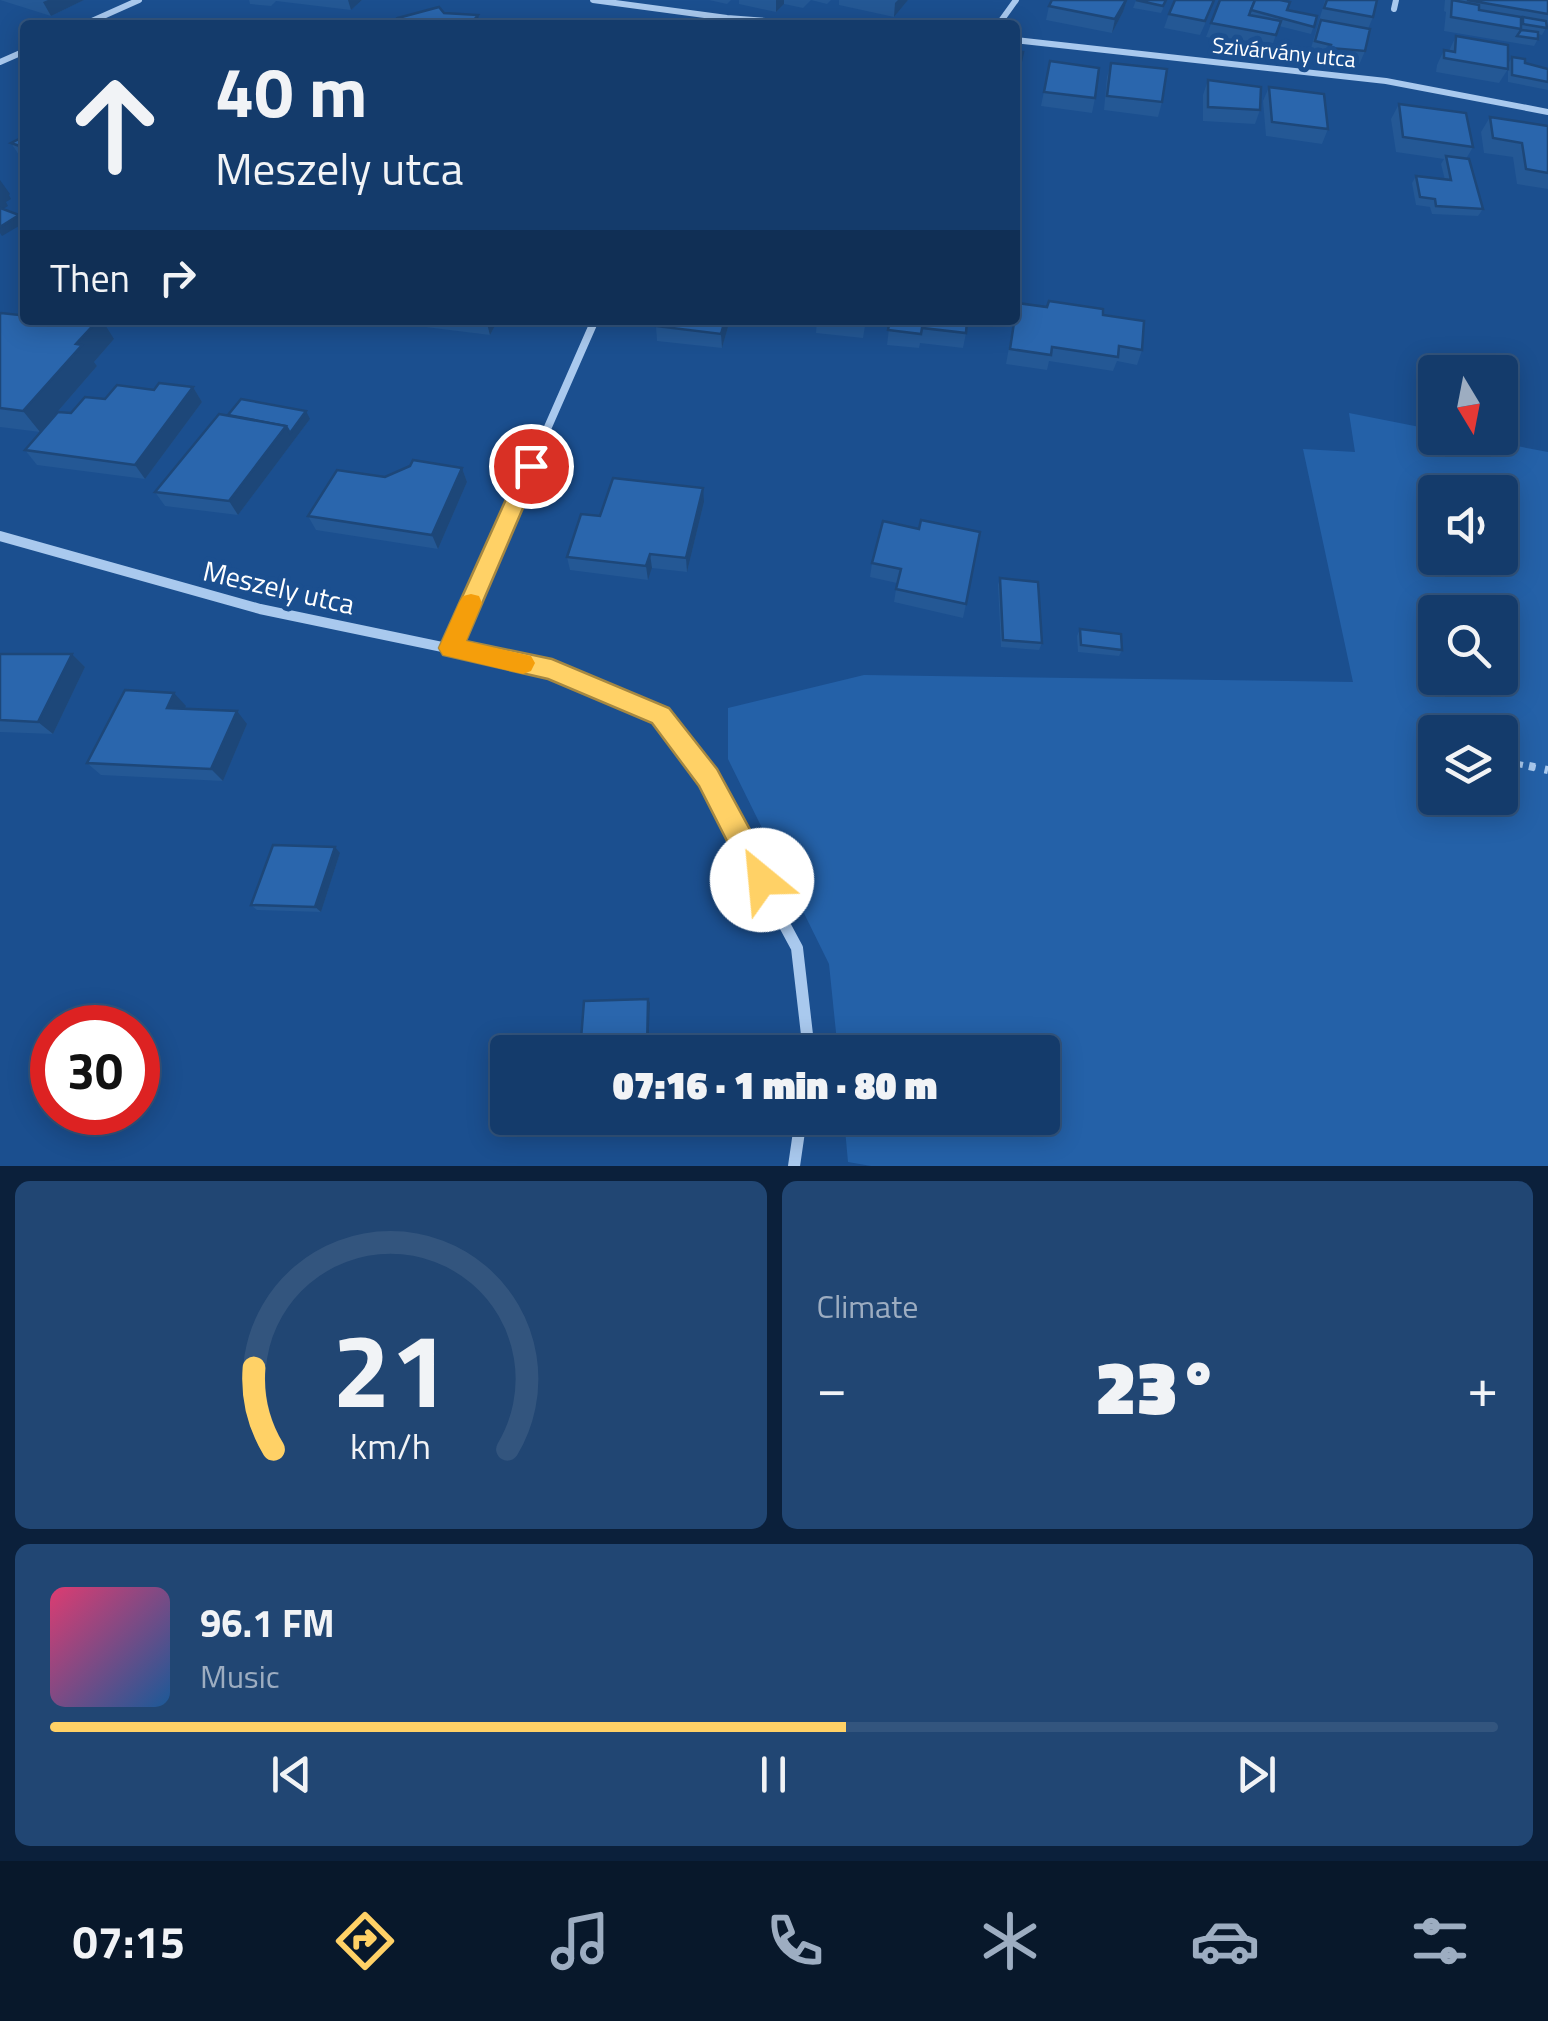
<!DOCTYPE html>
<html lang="en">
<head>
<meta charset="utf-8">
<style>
	:root { --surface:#143b6b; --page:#214673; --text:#f1f3f6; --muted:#9dadc1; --line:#33557e; --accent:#ffd166 }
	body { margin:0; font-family:"Titillium Web",sans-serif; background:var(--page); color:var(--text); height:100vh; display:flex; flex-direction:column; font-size:38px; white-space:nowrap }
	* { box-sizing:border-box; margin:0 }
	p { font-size:32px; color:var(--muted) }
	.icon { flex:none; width:55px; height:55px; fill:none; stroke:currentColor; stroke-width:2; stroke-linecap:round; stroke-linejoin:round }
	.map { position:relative; height:1166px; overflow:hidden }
	.sheet { display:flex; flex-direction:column; gap:15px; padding:15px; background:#0b203b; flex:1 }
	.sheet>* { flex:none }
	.top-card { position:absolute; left:20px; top:20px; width:1000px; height:305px; border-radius:10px; box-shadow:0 5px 25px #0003,0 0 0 2px var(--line); background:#143b6b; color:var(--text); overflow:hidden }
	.needle { width:65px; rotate:170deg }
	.controls { position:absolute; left:1418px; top:355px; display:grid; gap:20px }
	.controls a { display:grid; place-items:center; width:100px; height:100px; border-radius:10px; background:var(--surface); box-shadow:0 5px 25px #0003,0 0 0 2px var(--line); font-size:50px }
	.speed { position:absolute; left:30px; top:1005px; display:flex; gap:20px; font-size:50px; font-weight:700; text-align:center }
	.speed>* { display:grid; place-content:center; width:130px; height:130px; border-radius:50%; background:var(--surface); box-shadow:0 5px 25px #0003,0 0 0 2px var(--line); line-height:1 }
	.speed .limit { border:15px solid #d22; background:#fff; color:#111 }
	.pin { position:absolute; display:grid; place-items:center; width:85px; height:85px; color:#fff; margin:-42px; border:5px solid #fff; border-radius:50%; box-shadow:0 2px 10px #0007 }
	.me { position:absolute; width:110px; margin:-55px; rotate:332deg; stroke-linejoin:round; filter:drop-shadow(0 0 8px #0008) }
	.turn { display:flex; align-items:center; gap:35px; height:210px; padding:0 30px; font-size:45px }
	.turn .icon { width:130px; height:130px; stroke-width:2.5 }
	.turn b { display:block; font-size:70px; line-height:85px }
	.then { display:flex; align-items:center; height:95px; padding:0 30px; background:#0003; gap:20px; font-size:38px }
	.big { font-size:75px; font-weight:800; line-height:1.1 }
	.sheet .widget { flex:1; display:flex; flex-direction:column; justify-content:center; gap:15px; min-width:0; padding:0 35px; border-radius:15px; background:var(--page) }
	.sheet .dial { align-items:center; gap:0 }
	.dial svg { height:260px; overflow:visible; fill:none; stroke:var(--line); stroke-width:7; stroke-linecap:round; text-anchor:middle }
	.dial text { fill:var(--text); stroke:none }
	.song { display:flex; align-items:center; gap:30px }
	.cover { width:120px; height:120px; border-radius:15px; background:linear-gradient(135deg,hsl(340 70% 55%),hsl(210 70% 35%)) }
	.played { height:10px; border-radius:5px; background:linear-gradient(90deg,var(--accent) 55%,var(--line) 55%) }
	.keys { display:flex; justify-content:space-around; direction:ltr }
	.heat { display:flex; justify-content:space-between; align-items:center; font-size:55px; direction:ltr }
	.sheet .tiles { flex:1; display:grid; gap:15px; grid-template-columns:1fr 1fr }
	.widget:last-child { grid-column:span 2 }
	.trip { position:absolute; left:490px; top:1035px; width:570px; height:100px; border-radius:10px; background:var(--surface); box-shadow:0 5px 25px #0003,0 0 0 2px var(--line); font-weight:800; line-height:100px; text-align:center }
	.tabs { display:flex; height:160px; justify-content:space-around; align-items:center; background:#08182b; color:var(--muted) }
	.tabs .icon { width:70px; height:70px }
	.tabs .current { color:var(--accent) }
	.tabs b { font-size:45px; color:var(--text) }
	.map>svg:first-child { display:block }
	.green { fill:#2461a8; fill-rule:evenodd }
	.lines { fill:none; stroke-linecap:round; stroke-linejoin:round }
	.path-far1 { stroke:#a9c9ee; stroke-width:6; stroke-dasharray:5 8; stroke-linecap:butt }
	.path { stroke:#a9c9ee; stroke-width:8; stroke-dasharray:6 10; stroke-linecap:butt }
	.street-far3 { stroke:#a9c9ee; stroke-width:6 }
	.street-far2 { stroke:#a9c9ee; stroke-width:8 }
	.street-far1 { stroke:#a9c9ee; stroke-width:10 }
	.street { stroke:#a9c9ee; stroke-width:12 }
	.wall { fill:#245895 }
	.shaded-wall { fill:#1d4779 }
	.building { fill:#2a66ad; stroke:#1d4779; stroke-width:2.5 }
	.route { fill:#ffd166; stroke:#a68842; stroke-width:2.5 }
	.slow { fill:#f59e0b }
	.labels { text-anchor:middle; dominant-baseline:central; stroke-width:10; stroke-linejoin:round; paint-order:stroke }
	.far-street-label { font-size:22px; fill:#fff; stroke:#1b4f8f }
	.street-label { font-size:28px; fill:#fff; stroke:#1b4f8f }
</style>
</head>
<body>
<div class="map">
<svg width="1548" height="1166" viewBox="0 0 1548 1166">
	<rect width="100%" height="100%" fill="#1b4f8f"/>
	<path class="green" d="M1349 413 1435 430V438H1475L1548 452V1166H871L848 1162 844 1118H1042V1052H838L829 964 728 759V708L864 675 1353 682 1303 449 1355 452ZM1435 492H1500V558H1435ZM1435 612H1500V678H1435ZM1435 732H1500V798H1435Z"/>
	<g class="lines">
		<path class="path-far1" d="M1518 764 1542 769"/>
		<path class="path" d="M1529 766 1548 770"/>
		<g class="street-far3">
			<path d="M593 0 727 18 818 25"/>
			<path d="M1394 9 1396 0"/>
			<path d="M83 25 139 0"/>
			<path d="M998 25 1016 0"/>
			<path d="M1015 40 1386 81 1548 112"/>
			<path d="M0 62 25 51"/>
		</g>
		<path class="street-far2" d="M537 452 595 320"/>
		<g class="street-far1">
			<path d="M0 536 260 609 552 670 661 716 701 769"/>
			<path d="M451 648 538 450"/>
		</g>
		<g class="street">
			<path d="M699 766 797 948 809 1052"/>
			<path d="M794 1166 801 1118"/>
		</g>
	</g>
	<g class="wall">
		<path d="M0 0H84L51 16Z"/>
		<path d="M249 0H362L351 10 276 1 271 6 250 4Z"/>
		<path d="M709 0H731L727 4Z"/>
		<path d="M739 0H831L827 4 811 0 803 8 784 4 776 12 739 4Z"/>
		<path d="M839 0H908L894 17 839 5Z"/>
		<path d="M1052 0H1127L1123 12 1112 33 1046 20 1049 6Z"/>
		<path d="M1136 0H1167L1161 13 1133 8Z"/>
		<path d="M1220 0 1287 10 1317 16 1311 34 1279 26 1271 49 1206 37Z"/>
		<path d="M1325 0 1373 17 1368 29 1365 51 1359 65 1324 62 1325 59 1309 55Z"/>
		<path d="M1445 0H1548V29L1546 28 1542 35 1538 34V39L1534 46 1444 31 1446 12 1444 11Z"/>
		<path d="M1212 8 1200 35 1164 28 1169 14Z"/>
		<path d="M1456 36 1508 69 1499 83 1436 72 1437 65 1444 50 1449 51Z"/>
		<path d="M1512 57 1525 63 1548 69V90L1508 82V64Z"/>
		<path d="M1050 61 1095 98 1092 113 1041 106Z"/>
		<path d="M1111 63 1162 102 1158 117 1104 110 1107 77Z"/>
		<path d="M1208 80 1260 110 1255 124 1203 121V95Z"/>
		<path d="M1269 87 1328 129 1322 144 1266 136 1263 101Z"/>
		<path d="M1399 104 1473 147 1466 159 1483 209 1478 216 1432 214 1430 207 1416 205 1412 183 1416 176 1445 180 1441 164 1444 159 1396 152 1391 119Z"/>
		<path d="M1490 117 1548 126V189L1517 184 1513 157 1484 153 1481 132Z"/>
		<path d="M25 136V159L21 158 11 143Z"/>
		<path d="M0 314 114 339 94 362 97 366 40 432 0 427Z"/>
		<path d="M1103 315 1142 350 1137 365 1117 361 1113 371 1049 361 1047 370 1006 364 1014 320Z"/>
		<path d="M399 320H498L490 335 401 324Z"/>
		<path d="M658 320H730L722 348 657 341 656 326Z"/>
		<path d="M817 320H866L863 338 816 333Z"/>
		<path d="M890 320 966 333 963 348 920 343 919 348 887 345Z"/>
		<path d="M193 387 202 402 145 479 37 465 25 450 71 413 105 399 154 390Z"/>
		<path d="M228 415 310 419 238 515 165 506 155 492Z"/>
		<path d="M462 468 467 482 438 549 316 530 308 516 385 477Z"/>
		<path d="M704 502 687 572 652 568 648 580 570 570 567 557 600 516Z"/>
		<path d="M883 521 966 604 963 618 894 602 897 583 870 577 872 563Z"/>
		<path d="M1000 578 1042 643 1039 650 1001 647 998 585Z"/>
		<path d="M1080 629 1122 650 1119 656 1078 652 1077 636Z"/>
		<path d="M0 654H72L85 667 53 734 0 732Z"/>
		<path d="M186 706 184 709 247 724 223 781 101 775 87 763Z"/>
		<path d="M340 853 321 912 257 910 251 905Z"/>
	</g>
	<g class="shaded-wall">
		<path d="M48 0H84L51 16 43 2Z"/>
		<path d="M348 0H362L351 10Z"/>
		<path d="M776 0H784V4L776 12Z"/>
		<path d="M898 0H908L894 17 895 3Z"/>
		<path d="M1125 0H1127L1123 12 1112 33 1115 19Z"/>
		<path d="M478 15 480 25H470Z"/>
		<path d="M0 180 10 194 9 195 11 199 6 202 8 206 0 211Z"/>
		<path d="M19 215 24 223 2 236 0 233V227Z"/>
		<path d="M98 320H102L114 339 94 362 97 366 40 432 23 411 76 344Z"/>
		<path d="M486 320H498L490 335Z"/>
		<path d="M725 320H730L722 348 721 334Z"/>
		<path d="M193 387 202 402 145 479 135 465Z"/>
		<path d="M306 411 310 419 238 515 229 501 286 426Z"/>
		<path d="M462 468 467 482 438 549 432 535Z"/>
		<path d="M703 488 704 502 687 572 686 558Z"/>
		<path d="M650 554 652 568 648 580 646 566Z"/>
		<path d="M72 654 85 667 53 734 38 722Z"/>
		<path d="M174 693 186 706 179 720 167 708Z"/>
		<path d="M237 711 247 724 223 781 211 769Z"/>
		<path d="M335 847 340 853 321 912 315 907Z"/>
		<path d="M648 999 650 1003 648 1052H647Z"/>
	</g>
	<g class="building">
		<path d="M1052 0H1126L1115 19 1049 6Z"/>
		<path d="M1136 0H1166L1163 6Z"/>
		<path d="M1175 0H1214L1205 21 1169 14Z"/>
		<path d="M1220 0H1255L1249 15 1281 21 1276 35 1211 23Z"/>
		<path d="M1255 0H1280L1290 2 1287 10 1317 16 1314 27 1251 10Z"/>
		<path d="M1327 0H1377L1373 17 1324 8Z"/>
		<path d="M1452 0 1479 5V10L1521 17V29L1451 17Z"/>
		<path d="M1467 0H1548V14Z"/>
		<path d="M439 7 444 13 478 15 470 25H405L398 18Z"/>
		<path d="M1523 17 1546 21 1547 28 1523 24Z"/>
		<path d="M1321 20 1370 29 1365 51 1330 48 1331 45 1315 41Z"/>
		<path d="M508 21H565L562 25H568H505Z"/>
		<path d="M1521 30 1538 32V39L1517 36Z"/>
		<path d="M1456 36 1508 45V69L1444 58V50L1455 52Z"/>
		<path d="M1015 51 1023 52 1018 74H1015Z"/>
		<path d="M1512 57 1525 59V63L1548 69V82L1512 75Z"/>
		<path d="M1050 61 1099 68 1095 98 1044 92Z"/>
		<path d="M1111 63 1167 69 1162 102 1107 96Z"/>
		<path d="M1208 80 1261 87 1260 110 1208 107Z"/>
		<path d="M1269 87 1324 94 1328 129 1272 122Z"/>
		<path d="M1399 104 1466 113 1473 147 1403 137Z"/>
		<path d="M1490 117 1548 126V173L1526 169 1522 143 1493 138Z"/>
		<path d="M25 136V148L11 143Z"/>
		<path d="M1446 156 1469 159 1483 209 1436 206 1435 199 1420 197 1416 176 1451 180Z"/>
		<path d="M0 208 19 215 0 227Z"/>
		<path d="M1049 301 1103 309V315L1144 321 1142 350 1119 346 1118 357 1052 347 1051 355 1010 349 1017 303 1047 307Z"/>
		<path d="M25 309V320H98L76 344 82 345 23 411 0 408V314L1 313 19 315Z"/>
		<path d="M658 320H725L721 334 656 326Z"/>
		<path d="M836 320H865L864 323Z"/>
		<path d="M890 320H967L966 333 922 328 921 334 888 330Z"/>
		<path d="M159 383 193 387 135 465 25 450 58 412 71 413 85 397 105 399 117 385 154 390Z"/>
		<path d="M241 399 306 411 290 433 286 426 228 415Z"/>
		<path d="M219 414 286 426 229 501 155 492Z"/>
		<path d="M413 460 462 468 432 535 308 516 337 470 385 477 410 466Z"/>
		<path d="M613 478 703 488 686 558 650 554 646 566 567 557 581 514 600 516Z"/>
		<path d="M921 520 980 532 966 604 896 589 901 569 872 563 883 521 919 529Z"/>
		<path d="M1000 578 1038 582 1042 643 1003 640Z"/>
		<path d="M1080 629 1121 634 1122 650 1081 645Z"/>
		<path d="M0 654H72L38 722 0 720Z"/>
		<path d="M125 690 174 693 167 708 237 711 211 769 87 763Z"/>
		<path d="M273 845 335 847 315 907 251 905Z"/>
		<path d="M648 999 647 1052H580L584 1001Z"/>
	</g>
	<path class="route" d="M531 458 541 466 466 641 552 659 669 708 717 769 772 870 776 880 772 890 762 894 752 890 699 786 652 723 548 679 443 655 439 648 521 466Z"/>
	<path class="slow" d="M471 594 479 596 482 603 466 641 531 656 535 663 531 671 523 674 443 655 439 648 459 603 463 596Z"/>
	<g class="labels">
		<g class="far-street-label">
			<text transform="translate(1284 52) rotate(6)">Szivárvány utca</text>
		</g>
		<g class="street-label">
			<text transform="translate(279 587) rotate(13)">Meszely utca</text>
		</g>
	</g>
</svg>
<div class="controls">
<a><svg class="needle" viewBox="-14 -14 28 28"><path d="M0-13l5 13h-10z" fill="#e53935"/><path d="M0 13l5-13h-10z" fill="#9dadc1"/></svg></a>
<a><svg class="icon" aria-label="sound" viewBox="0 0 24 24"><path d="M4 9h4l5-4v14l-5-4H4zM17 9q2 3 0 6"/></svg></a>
<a><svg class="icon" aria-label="search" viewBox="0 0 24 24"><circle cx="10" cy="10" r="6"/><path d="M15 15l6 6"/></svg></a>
<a><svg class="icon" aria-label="layers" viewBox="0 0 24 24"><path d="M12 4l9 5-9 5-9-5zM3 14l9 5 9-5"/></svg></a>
</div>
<div class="speed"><div class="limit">30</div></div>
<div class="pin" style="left:531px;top:466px;background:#d93025"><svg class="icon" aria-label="arrive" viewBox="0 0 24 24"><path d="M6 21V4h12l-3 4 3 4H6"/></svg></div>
<svg class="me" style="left:762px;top:880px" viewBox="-20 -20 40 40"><circle r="19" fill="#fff"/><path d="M0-13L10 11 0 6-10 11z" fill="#ffd166"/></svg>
<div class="trip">07:16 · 1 min · 80 m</div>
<div class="top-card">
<div class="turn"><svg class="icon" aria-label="ahead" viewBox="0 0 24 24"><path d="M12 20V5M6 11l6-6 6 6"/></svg><div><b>40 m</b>Meszely utca</div></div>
<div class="then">Then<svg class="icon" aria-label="right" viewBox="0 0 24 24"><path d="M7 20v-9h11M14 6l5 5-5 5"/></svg></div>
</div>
</div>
<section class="sheet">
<div class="tiles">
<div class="widget dial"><svg viewBox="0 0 100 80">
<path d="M14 69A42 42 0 1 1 86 69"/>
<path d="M14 69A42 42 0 0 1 8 44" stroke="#ffd166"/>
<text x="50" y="56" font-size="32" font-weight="700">21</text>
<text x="50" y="72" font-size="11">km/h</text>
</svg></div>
<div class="widget"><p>Climate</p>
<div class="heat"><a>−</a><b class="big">23°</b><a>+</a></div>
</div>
<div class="widget">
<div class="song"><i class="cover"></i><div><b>96.1 FM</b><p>Music</p></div></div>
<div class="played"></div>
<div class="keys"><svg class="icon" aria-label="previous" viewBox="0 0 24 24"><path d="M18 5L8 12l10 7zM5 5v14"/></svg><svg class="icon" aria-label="pause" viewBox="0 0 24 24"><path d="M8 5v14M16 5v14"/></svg><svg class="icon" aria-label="next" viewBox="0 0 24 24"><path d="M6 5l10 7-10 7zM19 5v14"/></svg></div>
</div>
</div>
</section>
<nav class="tabs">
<b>07:15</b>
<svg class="icon current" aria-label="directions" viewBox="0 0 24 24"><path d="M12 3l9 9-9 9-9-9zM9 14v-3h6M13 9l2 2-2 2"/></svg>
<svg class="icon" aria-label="music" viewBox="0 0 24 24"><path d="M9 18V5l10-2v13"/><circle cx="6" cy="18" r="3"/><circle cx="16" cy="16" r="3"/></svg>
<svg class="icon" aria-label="phone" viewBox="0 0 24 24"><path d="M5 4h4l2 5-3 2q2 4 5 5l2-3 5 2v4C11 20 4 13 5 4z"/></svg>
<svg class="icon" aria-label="climate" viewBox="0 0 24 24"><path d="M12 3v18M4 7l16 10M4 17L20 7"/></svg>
<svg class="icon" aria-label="car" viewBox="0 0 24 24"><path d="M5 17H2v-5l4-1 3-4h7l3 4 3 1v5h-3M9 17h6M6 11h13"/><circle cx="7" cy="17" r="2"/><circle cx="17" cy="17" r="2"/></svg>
<svg class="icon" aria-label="filters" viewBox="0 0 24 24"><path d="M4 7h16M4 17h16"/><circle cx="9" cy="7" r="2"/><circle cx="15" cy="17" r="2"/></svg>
</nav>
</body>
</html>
